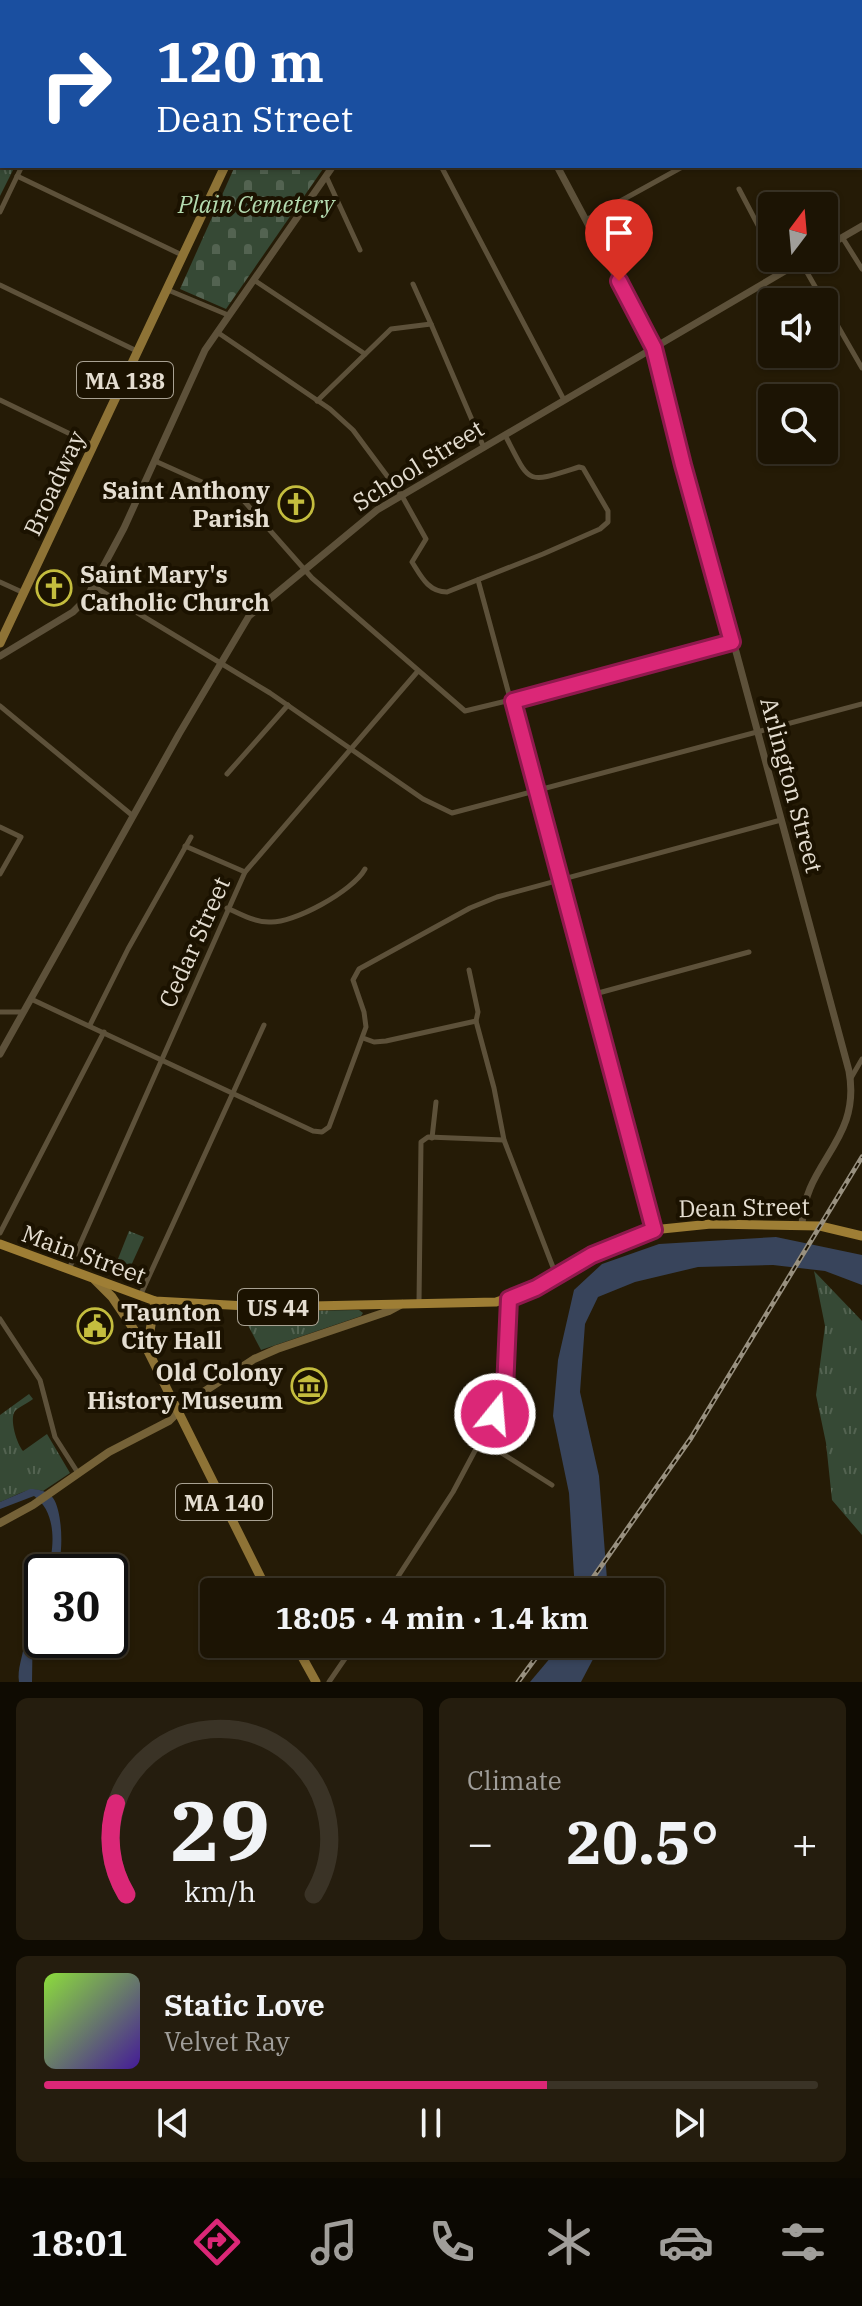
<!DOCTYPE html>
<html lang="en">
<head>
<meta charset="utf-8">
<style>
	:root { --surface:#1c1404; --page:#251d0e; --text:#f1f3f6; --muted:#a09e9a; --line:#3a3326; --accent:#db2777 }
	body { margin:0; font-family:"IBM Plex Serif",serif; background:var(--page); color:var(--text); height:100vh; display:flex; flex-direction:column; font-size:30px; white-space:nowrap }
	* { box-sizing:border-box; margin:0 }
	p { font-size:26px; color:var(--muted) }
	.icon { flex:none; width:44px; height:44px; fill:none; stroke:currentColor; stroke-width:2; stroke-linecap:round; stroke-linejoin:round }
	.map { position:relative; height:1682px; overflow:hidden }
	.side { display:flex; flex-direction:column; gap:16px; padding:16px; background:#0f0b02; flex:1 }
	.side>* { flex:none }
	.guide { position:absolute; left:0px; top:0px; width:862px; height:168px; box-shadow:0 2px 6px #0004,0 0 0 2px var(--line); background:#1a4fa0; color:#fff; overflow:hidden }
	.needle { width:52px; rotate:16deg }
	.tools { position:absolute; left:758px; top:192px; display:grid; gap:16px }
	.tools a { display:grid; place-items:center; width:80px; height:80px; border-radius:8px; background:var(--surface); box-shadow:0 2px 6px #0004,0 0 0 2px var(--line); font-size:40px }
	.speed { position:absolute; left:24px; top:1554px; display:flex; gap:16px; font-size:40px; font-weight:700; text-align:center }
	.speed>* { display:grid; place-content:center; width:104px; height:104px; border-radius:50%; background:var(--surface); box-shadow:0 2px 6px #0004,0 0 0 2px var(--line); line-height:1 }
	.speed .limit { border:4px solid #111; border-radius:12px; background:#fff; color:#111 }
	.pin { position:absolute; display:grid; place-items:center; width:68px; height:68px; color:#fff; margin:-82px -34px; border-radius:50% 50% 50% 0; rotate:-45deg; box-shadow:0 0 8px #0007 }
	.pin .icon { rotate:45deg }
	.me { position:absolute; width:88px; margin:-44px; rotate:17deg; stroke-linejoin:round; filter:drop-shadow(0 0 6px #0008) }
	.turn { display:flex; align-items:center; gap:28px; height:168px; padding:0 24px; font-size:36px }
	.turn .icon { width:104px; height:104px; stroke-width:2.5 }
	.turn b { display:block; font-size:56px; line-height:68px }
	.big { font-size:60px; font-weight:800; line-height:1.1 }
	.side .widget { flex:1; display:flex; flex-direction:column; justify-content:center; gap:12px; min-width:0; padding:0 28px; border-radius:12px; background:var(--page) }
	.side .dial { align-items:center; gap:0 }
	.dial svg { height:208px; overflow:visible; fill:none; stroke:var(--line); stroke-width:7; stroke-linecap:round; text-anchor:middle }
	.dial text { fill:var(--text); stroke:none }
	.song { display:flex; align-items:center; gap:24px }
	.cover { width:96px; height:96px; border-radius:12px; background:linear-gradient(135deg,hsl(90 70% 55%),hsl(260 70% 35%)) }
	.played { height:8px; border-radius:4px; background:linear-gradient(90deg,var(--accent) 65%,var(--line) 65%) }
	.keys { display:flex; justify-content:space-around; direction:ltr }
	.heat { display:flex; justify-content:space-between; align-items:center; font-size:44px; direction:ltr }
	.side .tiles { flex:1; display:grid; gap:16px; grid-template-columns:1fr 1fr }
	.widget:last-child { grid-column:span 2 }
	.trip { position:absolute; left:200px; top:1578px; width:464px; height:80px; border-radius:8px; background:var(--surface); box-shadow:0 2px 6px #0004,0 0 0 2px var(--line); font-weight:800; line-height:80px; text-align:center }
	.dock { display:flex; height:128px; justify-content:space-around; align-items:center; background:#0b0802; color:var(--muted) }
	.dock .icon { width:56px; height:56px }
	.dock .selected { color:var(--accent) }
	.dock b { font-size:36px; color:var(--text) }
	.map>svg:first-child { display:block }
	.cemetery { fill:url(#cemetery-stones) }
	.park { fill:url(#park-tufts) }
	.water { fill:#38445b }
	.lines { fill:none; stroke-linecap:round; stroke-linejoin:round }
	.minor { stroke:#5d513a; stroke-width:5 }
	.tertiary { stroke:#5d513a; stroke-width:7 }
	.secondary { stroke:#756238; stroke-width:8 }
	.primary { stroke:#8e7336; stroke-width:9 }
	.trunk { stroke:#9e7e35; stroke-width:9 }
	.rail-casing { stroke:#98907f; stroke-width:5 }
	.rail { stroke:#1b1200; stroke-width:2; stroke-dasharray:6; stroke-linecap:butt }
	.route-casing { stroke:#8e194d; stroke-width:20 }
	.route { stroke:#db2777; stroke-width:14 }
	.labels { text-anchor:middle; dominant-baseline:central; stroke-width:8; stroke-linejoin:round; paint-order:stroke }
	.shield { fill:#1b1200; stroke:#a8a192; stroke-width:2 }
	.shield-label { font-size:22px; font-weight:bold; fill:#e5ded1 }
	.park-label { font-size:24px; font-style:italic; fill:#b4dbb0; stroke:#1b1200 }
	.street-label { font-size:24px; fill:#e5ded1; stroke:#1b1200 }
	.poi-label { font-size:24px; font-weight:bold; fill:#e5ded1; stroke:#1b1200; text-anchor:end }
</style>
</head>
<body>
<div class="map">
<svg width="862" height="1682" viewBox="0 0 862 1682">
	<defs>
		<pattern id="cemetery-stones" width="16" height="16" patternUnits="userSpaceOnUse" patternTransform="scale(2)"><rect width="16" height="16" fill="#364935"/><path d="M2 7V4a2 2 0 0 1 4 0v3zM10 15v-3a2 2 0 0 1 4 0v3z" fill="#536351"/></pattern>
		<pattern id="park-tufts" width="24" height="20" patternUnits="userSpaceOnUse" patternTransform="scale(2)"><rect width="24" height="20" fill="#364935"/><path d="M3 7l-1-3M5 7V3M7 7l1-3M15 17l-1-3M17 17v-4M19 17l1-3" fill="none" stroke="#536351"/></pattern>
	</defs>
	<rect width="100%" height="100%" fill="#251b06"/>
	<path class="cemetery" d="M235 166H325L226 309 180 289Z"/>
	<g class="park">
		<path d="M0 0H94L2 2V166H15L0 196Z"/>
		<path d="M129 1231 144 1237 125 1279 112 1274Z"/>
		<path d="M814 1271 862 1321V1535L832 1500 826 1443 816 1395 825 1326Z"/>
		<path d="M359 1310 363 1313 361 1316 261 1350 241 1312Z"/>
		<path d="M29 1394 33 1399C28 1403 19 1407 15 1411 9 1419 17 1444 23 1451L47 1434 70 1473 43 1491C27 1486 15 1497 0 1502V1415Z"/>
	</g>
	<g class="water">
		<path d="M776 1237 862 1255V1285L825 1271 773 1265 698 1267 635 1282 598 1297 585 1324 580 1392 599 1476 608 1592H575L569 1493 553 1416 558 1360 574 1290 602 1264 659 1244Z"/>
		<path d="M30 1489C38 1489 48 1491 53 1498 63 1512 64 1557 56 1572H47C55 1548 57 1512 34 1496L0 1509V1502Z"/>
		<path d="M42 1579V1589L33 1614 32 1682H19C17 1668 23 1657 24 1644 27 1613 14 1604 42 1579Z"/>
		<path d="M562 1644H601L581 1682H530Z"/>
	</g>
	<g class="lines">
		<g class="minor">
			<path d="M134 0 138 2"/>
			<path d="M612 0 614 2"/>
			<path d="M100 2 101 0"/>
			<path d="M860 67 862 65"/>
			<path d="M441 166 564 400"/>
			<path d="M17 176 182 255"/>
			<path d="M326 176 360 250"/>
			<path d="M739 189 772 252"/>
			<path d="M0 212 22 166"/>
			<path d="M586 220 684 166"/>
			<path d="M842 237 862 269"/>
			<path d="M775 258 783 272"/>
			<path d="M801 262 862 368"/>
			<path d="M254 280 365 354"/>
			<path d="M413 284 431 324"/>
			<path d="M0 285 139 352"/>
			<path d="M168 290 228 315"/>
			<path d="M217 332 330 409 353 430 402 496 426 539 412 562C421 576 428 592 447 592L543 554 600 529 608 522V511L583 468 579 467C525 484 531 485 505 435"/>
			<path d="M0 400 93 445"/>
			<path d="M317 401 391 329 431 324 484 448"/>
			<path d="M155 461 244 501 312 578 465 711 601 678 732 642"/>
			<path d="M478 580 654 1230"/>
			<path d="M0 582 24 593"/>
			<path d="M93 586 270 693 423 799 452 813 862 704"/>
			<path d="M0 706 133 816"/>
			<path d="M227 774 288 705"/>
			<path d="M0 827 21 837 0 874"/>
			<path d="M185 846 245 872"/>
			<path d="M227 908C240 914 254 922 269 922 293 924 353 891 365 869"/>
			<path d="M469 970 478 1012 476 1021 494 1088 504 1140 556 1275"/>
			<path d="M591 995 749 952"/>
			<path d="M31 999 313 1131 322 1132 329 1127 366 1027 364 1012 353 980 359 969 470 908 497 897 781 820"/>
			<path d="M0 1012H23"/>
			<path d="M90 1025 128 949 191 837"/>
			<path d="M363 1038 374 1042 386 1041 476 1021"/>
			<path d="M851 1078 862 1059"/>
			<path d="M432 1138 436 1102"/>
			<path d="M0 1233 104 1032"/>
			<path d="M69 1269 245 872 418 671"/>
			<path d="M140 1296 264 1025"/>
			<path d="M419 1303 421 1142 428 1137 504 1140"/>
			<path d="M0 1319 40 1380 55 1437 78 1473"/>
			<path d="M481 1440 552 1485"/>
			<path d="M388 1592 453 1492 502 1400 506 1381 509 1299"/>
			<path d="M329 1682 355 1644"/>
		</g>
		<g class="tertiary">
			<path d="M466 0 467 2"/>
			<path d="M441 2 442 0"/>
			<path d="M557 166 654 348 683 465 707 544 849 1071C862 1142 803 1162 802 1226"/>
			<path d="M824 248 862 226"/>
			<path d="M0 656 73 612 86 599 124 528 205 350 333 166"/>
			<path d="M0 1054 179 734 249 616 377 510 807 258"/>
		</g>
		<g class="secondary">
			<path d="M272 0 273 2"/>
			<path d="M0 1523 33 1505 109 1452 169 1421 188 1402 254 1359 277 1349 389 1311 402 1304"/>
		</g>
		<g class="primary">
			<path d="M298 2V0"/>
			<path d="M0 643 225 166"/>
			<path d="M95 1280 112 1297 147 1349 268 1592"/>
			<path d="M147 1349 155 1301"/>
			<path d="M295 1644 316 1682"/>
		</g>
		<path class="trunk" d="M0 1244 155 1301 266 1307 496 1302 529 1291 616 1244 662 1229 711 1224 820 1226 862 1236"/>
		<defs>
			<g id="rail">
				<path d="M583 1592 691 1438 862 1157"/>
				<path d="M518 1682 546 1644"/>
			</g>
		</defs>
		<use href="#rail" class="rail-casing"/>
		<use href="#rail" class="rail"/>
	</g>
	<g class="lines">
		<defs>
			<path id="route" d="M495 1414 505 1389 509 1299 536 1288 592 1255 654 1230 513 701 732 642 683 465 654 348 619 281"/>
		</defs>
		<use href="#route" class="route-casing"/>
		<use href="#route" class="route"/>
	</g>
	<defs>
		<symbol id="church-ring" viewBox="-11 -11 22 22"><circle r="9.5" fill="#1b1200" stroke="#c4bd3e" stroke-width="1.5"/><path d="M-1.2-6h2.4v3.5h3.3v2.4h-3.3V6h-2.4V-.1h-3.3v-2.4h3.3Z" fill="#c4bd3e"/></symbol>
		<symbol id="civic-ring" viewBox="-11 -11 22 22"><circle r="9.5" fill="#1b1200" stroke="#c4bd3e" stroke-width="1.5"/><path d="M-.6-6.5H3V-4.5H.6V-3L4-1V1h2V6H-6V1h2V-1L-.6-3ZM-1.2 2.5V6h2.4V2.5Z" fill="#c4bd3e"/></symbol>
		<symbol id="museum-ring" viewBox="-11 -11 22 22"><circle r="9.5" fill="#1b1200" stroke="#c4bd3e" stroke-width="1.5"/><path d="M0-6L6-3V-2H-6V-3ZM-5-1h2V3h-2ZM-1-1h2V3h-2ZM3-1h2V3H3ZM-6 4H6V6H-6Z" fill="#c4bd3e"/></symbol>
	</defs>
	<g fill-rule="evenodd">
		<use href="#church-ring" x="276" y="484" width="40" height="40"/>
		<use href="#church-ring" x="34" y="568" width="40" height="40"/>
		<use href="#civic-ring" x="75" y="1306" width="40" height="40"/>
		<use href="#museum-ring" x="289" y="1366" width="40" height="40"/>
	</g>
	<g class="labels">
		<g class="shield">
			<rect x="77" y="362" width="96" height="36" rx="6"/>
			<rect x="238" y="1289" width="80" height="36" rx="6"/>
			<rect x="176" y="1484" width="96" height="36" rx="6"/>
		</g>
		<g class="shield-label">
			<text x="125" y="380">MA 138</text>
			<text x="278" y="1307">US 44</text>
			<text x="224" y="1502">MA 140</text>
		</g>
		<g class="park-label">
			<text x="256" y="204">Plain Cemetery</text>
		</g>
		<g class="street-label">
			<text transform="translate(418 465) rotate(-32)">School Street</text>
			<text transform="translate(54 483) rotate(-65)">Broadway</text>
			<text transform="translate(792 785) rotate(75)">Arlington Street</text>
			<text transform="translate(194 942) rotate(-66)">Cedar Street</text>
			<text transform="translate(744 1207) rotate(-1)">Dean Street</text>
			<text transform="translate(84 1254) rotate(20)">Main Street</text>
		</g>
		<g class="poi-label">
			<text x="270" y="490">Saint Anthony<tspan x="270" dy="28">Parish</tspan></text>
			<text x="80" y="574" text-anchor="start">Saint Mary's<tspan x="80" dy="28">Catholic Church</tspan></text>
			<text x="121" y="1312" text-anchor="start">Taunton<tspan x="121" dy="28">City Hall</tspan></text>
			<text x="283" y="1372">Old Colony<tspan x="283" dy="28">History Museum</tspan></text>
		</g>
	</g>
</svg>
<div class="tools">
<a><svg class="needle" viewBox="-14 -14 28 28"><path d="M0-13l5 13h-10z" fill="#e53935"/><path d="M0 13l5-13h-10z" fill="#a09e9a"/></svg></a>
<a><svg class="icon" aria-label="sound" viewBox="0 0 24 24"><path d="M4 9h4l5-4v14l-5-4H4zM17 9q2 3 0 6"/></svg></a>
<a><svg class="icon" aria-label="search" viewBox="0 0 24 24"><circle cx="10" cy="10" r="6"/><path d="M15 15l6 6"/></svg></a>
</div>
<div class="speed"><div class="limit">30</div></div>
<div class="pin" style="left:619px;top:281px;background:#d93025"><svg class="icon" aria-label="arrive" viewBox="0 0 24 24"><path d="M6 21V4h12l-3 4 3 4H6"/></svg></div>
<svg class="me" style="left:495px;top:1414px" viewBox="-20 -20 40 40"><circle r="17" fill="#db2777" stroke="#fff" stroke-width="3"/><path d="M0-11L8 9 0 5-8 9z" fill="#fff"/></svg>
<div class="trip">18:05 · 4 min · 1.4 km</div>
<div class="guide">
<div class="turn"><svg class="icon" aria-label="right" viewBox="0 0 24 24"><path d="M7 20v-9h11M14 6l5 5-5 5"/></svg><div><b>120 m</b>Dean Street</div></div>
</div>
</div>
<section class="side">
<div class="tiles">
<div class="widget dial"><svg viewBox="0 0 100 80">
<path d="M14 69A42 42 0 1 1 86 69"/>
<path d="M14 69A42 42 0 0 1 10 34" stroke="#db2777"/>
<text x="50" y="56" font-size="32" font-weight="700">29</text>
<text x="50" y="72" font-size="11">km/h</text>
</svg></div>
<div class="widget"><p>Climate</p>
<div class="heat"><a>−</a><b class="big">20.5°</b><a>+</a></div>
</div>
<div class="widget">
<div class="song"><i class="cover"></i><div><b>Static Love</b><p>Velvet Ray</p></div></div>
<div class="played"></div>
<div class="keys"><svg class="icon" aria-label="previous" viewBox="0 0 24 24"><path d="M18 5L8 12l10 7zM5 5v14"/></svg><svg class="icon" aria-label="pause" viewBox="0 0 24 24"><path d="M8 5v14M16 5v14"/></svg><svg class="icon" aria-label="next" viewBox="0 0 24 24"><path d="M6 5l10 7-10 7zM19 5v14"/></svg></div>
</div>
</div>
</section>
<nav class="dock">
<b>18:01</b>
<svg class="icon selected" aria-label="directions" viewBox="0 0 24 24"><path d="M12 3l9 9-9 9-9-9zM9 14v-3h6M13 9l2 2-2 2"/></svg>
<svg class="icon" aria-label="music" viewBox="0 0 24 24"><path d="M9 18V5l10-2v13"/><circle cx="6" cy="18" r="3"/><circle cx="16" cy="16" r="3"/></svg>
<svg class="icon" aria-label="phone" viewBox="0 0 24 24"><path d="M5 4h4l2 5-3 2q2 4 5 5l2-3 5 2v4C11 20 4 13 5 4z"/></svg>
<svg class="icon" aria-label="climate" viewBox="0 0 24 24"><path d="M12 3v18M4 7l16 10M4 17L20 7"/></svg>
<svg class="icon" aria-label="car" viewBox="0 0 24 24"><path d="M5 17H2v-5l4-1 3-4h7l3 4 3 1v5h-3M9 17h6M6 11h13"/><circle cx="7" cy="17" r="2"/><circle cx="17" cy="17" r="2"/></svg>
<svg class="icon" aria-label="filters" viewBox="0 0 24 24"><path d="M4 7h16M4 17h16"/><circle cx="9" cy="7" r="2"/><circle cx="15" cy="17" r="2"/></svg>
</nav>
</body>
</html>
